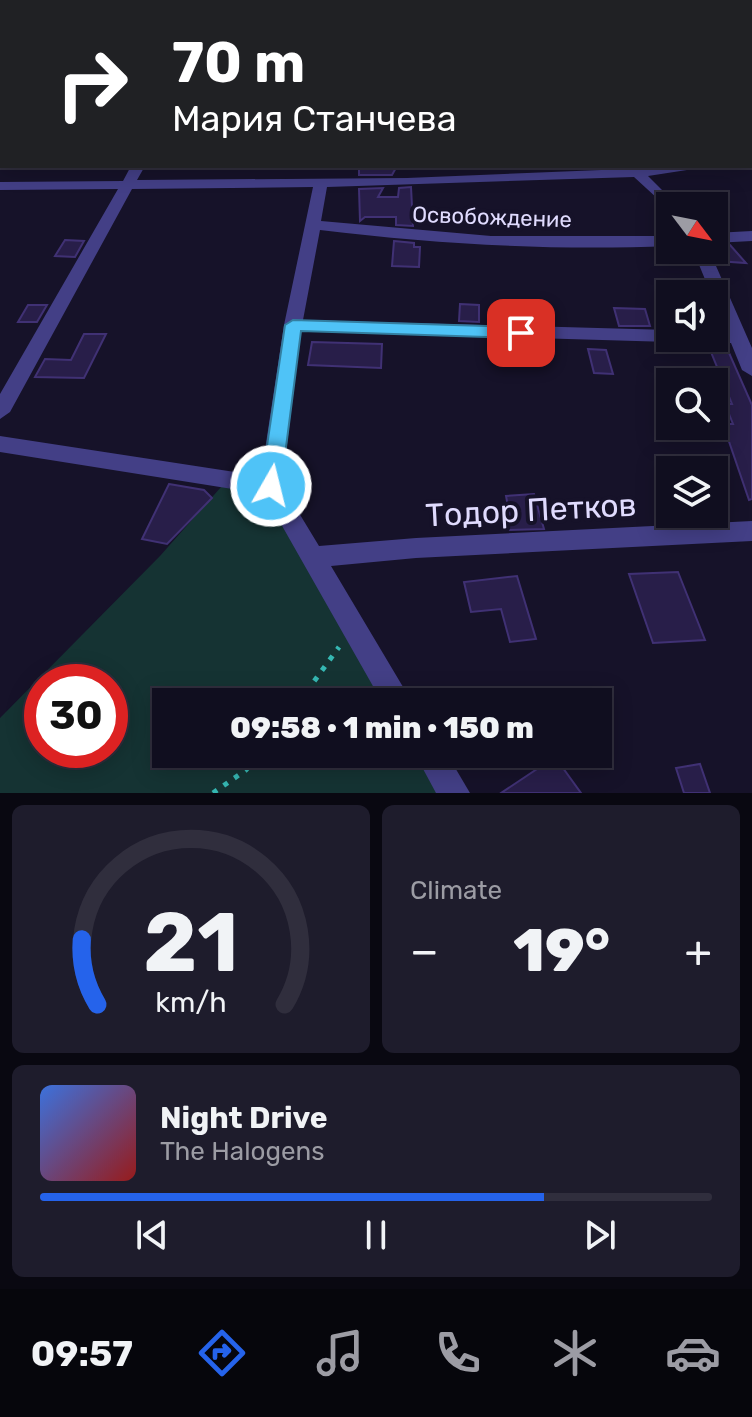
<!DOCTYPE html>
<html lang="en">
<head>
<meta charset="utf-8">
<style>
	:root { --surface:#100e1f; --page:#1e1c2c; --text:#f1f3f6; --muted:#9c9ca4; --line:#302e3d; --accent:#2563eb }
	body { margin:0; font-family:Rubik,sans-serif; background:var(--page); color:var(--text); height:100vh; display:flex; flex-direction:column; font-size:30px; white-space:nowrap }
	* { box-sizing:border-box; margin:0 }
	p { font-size:26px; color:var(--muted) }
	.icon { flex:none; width:44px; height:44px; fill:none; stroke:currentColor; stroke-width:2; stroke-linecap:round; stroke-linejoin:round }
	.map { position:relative; height:793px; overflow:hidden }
	.sheet { display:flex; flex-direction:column; gap:12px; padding:12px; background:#090811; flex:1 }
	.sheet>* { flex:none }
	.guide { position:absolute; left:0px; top:0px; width:752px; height:168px; box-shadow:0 4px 20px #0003,0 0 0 2px var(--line); background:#202124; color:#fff; overflow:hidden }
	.needle { width:52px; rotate:122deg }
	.controls { position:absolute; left:656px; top:192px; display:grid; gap:16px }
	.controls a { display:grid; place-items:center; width:72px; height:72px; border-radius:0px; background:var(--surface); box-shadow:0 4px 20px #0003,0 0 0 2px var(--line); font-size:40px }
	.speed { position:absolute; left:24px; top:664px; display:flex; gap:16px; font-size:40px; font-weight:700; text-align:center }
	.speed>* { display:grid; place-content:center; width:104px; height:104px; border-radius:50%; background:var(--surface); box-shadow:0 4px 20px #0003,0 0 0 2px var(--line); line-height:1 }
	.speed .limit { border:12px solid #d22; background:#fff; color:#111 }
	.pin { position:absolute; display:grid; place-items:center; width:68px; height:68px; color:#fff; margin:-34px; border-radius:16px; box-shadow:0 4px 12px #0006 }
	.me { position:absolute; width:88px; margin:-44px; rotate:8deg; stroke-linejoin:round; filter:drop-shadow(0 0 6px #0008) }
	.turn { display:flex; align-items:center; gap:28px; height:168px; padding:0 40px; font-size:36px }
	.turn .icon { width:104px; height:104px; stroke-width:2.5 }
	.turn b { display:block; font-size:56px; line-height:68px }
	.big { font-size:60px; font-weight:800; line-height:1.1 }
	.sheet .tile { flex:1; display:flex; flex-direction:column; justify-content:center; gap:12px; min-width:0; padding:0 28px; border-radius:12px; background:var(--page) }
	.sheet .dial { align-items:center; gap:0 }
	.dial svg { height:208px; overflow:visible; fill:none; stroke:var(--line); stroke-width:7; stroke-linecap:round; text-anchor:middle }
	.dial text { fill:var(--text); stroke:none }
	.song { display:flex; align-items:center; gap:24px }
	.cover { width:96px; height:96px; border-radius:12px; background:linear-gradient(135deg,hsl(220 70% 55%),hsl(0 70% 35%)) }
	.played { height:8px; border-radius:4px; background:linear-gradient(90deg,var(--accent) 75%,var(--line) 75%) }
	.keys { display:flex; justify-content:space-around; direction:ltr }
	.heat { display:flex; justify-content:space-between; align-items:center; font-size:44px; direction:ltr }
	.sheet .tiles { flex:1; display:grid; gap:12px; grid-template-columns:1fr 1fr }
	.tile:last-child { grid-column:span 2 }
	.trip { position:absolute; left:152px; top:688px; width:460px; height:80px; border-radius:0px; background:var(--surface); box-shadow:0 4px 20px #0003,0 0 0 2px var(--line); font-weight:800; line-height:80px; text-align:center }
	.tab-bar { display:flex; height:128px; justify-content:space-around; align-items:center; background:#06060c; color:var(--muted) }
	.tab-bar .icon { width:56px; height:56px }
	.tab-bar .active { color:var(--accent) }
	.tab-bar b { font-size:36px; color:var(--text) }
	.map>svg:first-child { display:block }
	.green { fill:#153333; fill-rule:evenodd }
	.building { fill:#281e49; stroke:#403174; stroke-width:2 }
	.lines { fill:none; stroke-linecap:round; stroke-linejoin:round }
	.path { stroke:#35b7b2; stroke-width:5; stroke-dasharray:5 8; stroke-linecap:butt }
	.minor { fill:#433f86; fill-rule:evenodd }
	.route { fill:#4fc3f7; stroke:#337fa1; stroke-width:2 }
	.labels { text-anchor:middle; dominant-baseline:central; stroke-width:8; stroke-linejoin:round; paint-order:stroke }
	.far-street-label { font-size:22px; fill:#e0dbfe; stroke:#161229 }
	.near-street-label { font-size:32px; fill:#e0dbfe; stroke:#161229 }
</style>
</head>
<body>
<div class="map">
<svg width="752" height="793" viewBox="0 0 752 793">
	<rect width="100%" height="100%" fill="#161229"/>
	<path class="green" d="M229 478 271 486 398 702H166V754H430L454 793H0V718L160 556ZM42 682H110V750H42Z"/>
	<g class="building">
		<path d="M359 166H397L392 175H359Z"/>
		<path d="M411 187 413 226 396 225V217H365L360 221 359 189 383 188 378 197H398L399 188Z"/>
		<path d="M65 240 84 241 75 257 55 256Z"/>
		<path d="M394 241 414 243V247H420L419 267 392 266Z"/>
		<path d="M730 245 746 263 717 261 714 246Z"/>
		<path d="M460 304 479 305V322L459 321Z"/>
		<path d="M28 305H47L37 322H18Z"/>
		<path d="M614 308 645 309 650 326H619Z"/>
		<path d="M84 334H106L84 378 35 377 45 359 71 360Z"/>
		<path d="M312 342 382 344 381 368 308 365Z"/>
		<path d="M714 346H726L752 405V499L749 500 723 424H733L725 404H732L711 352Z"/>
		<path d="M588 349 606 350 613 374 594 373Z"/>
		<path d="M169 484 204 490 212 498 167 544 142 539Z"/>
		<path d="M534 494 544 529 506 530 502 517H510L506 496Z"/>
		<path d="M678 572 705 640 653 643 629 574Z"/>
		<path d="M517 576 536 639 510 642 501 609 471 612 464 582Z"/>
		<path d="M555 757 581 793H501Z"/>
		<path d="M700 764 710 793H684L676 768Z"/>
	</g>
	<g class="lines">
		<g class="path">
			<path d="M299 702 339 647"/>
			<path d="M213 793 246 770 259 754"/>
		</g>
		<g class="minor">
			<path d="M219 0H227L228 2H218Z"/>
			<path d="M434 0H446L448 2H435Z"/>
			<path d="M488 0H503L505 2H489Z"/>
			<path d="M677 0H689L691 2H678Z"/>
			<path d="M750 25 752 26V32L750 31Z"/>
			<rect x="0" y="29" width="2" height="6"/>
			<rect x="750" y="54" width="2" height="6"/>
			<path d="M0 55H2L0 63Z"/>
			<rect x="0" y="83" width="2" height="6"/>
			<path d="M750 116 752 117V125L750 124Z"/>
			<rect x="750" y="153" width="2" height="8"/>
			<path d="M131 166H145L137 180 407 178 626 169 623 166 640 169 694 166 687 170 648 176 678 206H670V210L634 177 327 187 321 221 491 236H670V246C552 251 436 244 320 230L303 320 670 330V338H678L670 342 301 331 282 485 319 546 416 538 752 521V541L416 558 331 566 412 702H382L264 494 0 452V436L261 476 284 325 313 187 132 189 10 412 0 419V394L118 189 0 190V182L123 181Z"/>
			<path d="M752 231V241L714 243V233Z"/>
			<path d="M693 250H709L752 348V376L742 370 731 343H714L705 338H714V331H726L714 294H711Z"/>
			<path d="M415 754H447L470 793H436Z"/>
		</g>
	</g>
	<path class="route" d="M293 320 521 327 530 333 521 338 301 331 281 486 271 494 261 486 285 325Z"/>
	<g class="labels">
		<g class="far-street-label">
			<text transform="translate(492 217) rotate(2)">Освобождение</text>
		</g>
		<g class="near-street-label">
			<text transform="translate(531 510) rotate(-3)">Тодор Петков</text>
		</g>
	</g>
</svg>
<div class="controls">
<a><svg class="needle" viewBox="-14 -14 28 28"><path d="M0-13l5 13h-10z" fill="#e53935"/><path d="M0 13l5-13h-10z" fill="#9c9ca4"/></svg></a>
<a><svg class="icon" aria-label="sound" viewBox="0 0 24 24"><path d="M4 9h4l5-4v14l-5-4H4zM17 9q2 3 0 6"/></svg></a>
<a><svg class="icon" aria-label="search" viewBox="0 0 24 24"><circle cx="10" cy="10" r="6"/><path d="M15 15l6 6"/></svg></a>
<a><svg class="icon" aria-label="layers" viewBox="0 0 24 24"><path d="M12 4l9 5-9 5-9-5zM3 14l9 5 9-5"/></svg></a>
</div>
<div class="speed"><div class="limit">30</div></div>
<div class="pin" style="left:521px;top:333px;background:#d93025"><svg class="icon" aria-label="arrive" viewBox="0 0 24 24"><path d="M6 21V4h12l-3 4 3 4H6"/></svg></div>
<svg class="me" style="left:271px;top:486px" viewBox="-20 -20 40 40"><circle r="17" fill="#4fc3f7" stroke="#fff" stroke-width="3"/><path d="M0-11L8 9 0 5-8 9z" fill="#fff"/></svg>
<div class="trip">09:58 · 1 min · 150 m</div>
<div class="guide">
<div class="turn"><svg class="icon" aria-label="right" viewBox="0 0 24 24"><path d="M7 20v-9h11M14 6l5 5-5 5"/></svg><div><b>70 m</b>Мария Станчева</div></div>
</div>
</div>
<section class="sheet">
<div class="tiles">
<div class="tile dial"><svg viewBox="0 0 100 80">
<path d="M14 69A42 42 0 1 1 86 69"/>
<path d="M14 69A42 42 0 0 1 8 44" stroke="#2563eb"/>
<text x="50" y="56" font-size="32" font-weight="700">21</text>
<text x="50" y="72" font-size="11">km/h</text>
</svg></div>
<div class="tile"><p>Climate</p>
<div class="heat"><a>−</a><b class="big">19°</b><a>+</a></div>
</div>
<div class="tile">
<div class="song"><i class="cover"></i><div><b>Night Drive</b><p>The Halogens</p></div></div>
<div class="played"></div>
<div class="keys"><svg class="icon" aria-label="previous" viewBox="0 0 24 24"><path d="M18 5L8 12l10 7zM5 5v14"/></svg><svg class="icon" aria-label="pause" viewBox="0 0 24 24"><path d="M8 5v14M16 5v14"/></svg><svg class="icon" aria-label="next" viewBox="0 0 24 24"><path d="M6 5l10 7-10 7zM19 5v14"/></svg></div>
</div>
</div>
</section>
<nav class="tab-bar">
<b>09:57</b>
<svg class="icon active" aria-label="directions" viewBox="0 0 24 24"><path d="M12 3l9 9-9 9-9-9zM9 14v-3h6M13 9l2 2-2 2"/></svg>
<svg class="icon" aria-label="music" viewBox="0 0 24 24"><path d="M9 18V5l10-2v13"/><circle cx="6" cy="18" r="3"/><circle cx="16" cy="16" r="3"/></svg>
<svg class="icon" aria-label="phone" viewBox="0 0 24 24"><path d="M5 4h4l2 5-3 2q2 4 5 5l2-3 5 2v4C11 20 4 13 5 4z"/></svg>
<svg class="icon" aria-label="climate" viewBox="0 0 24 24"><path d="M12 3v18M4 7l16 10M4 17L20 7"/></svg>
<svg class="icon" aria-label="car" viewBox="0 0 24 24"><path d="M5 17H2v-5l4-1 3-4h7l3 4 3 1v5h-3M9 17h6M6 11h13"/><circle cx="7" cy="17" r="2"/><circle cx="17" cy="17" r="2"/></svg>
</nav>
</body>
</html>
